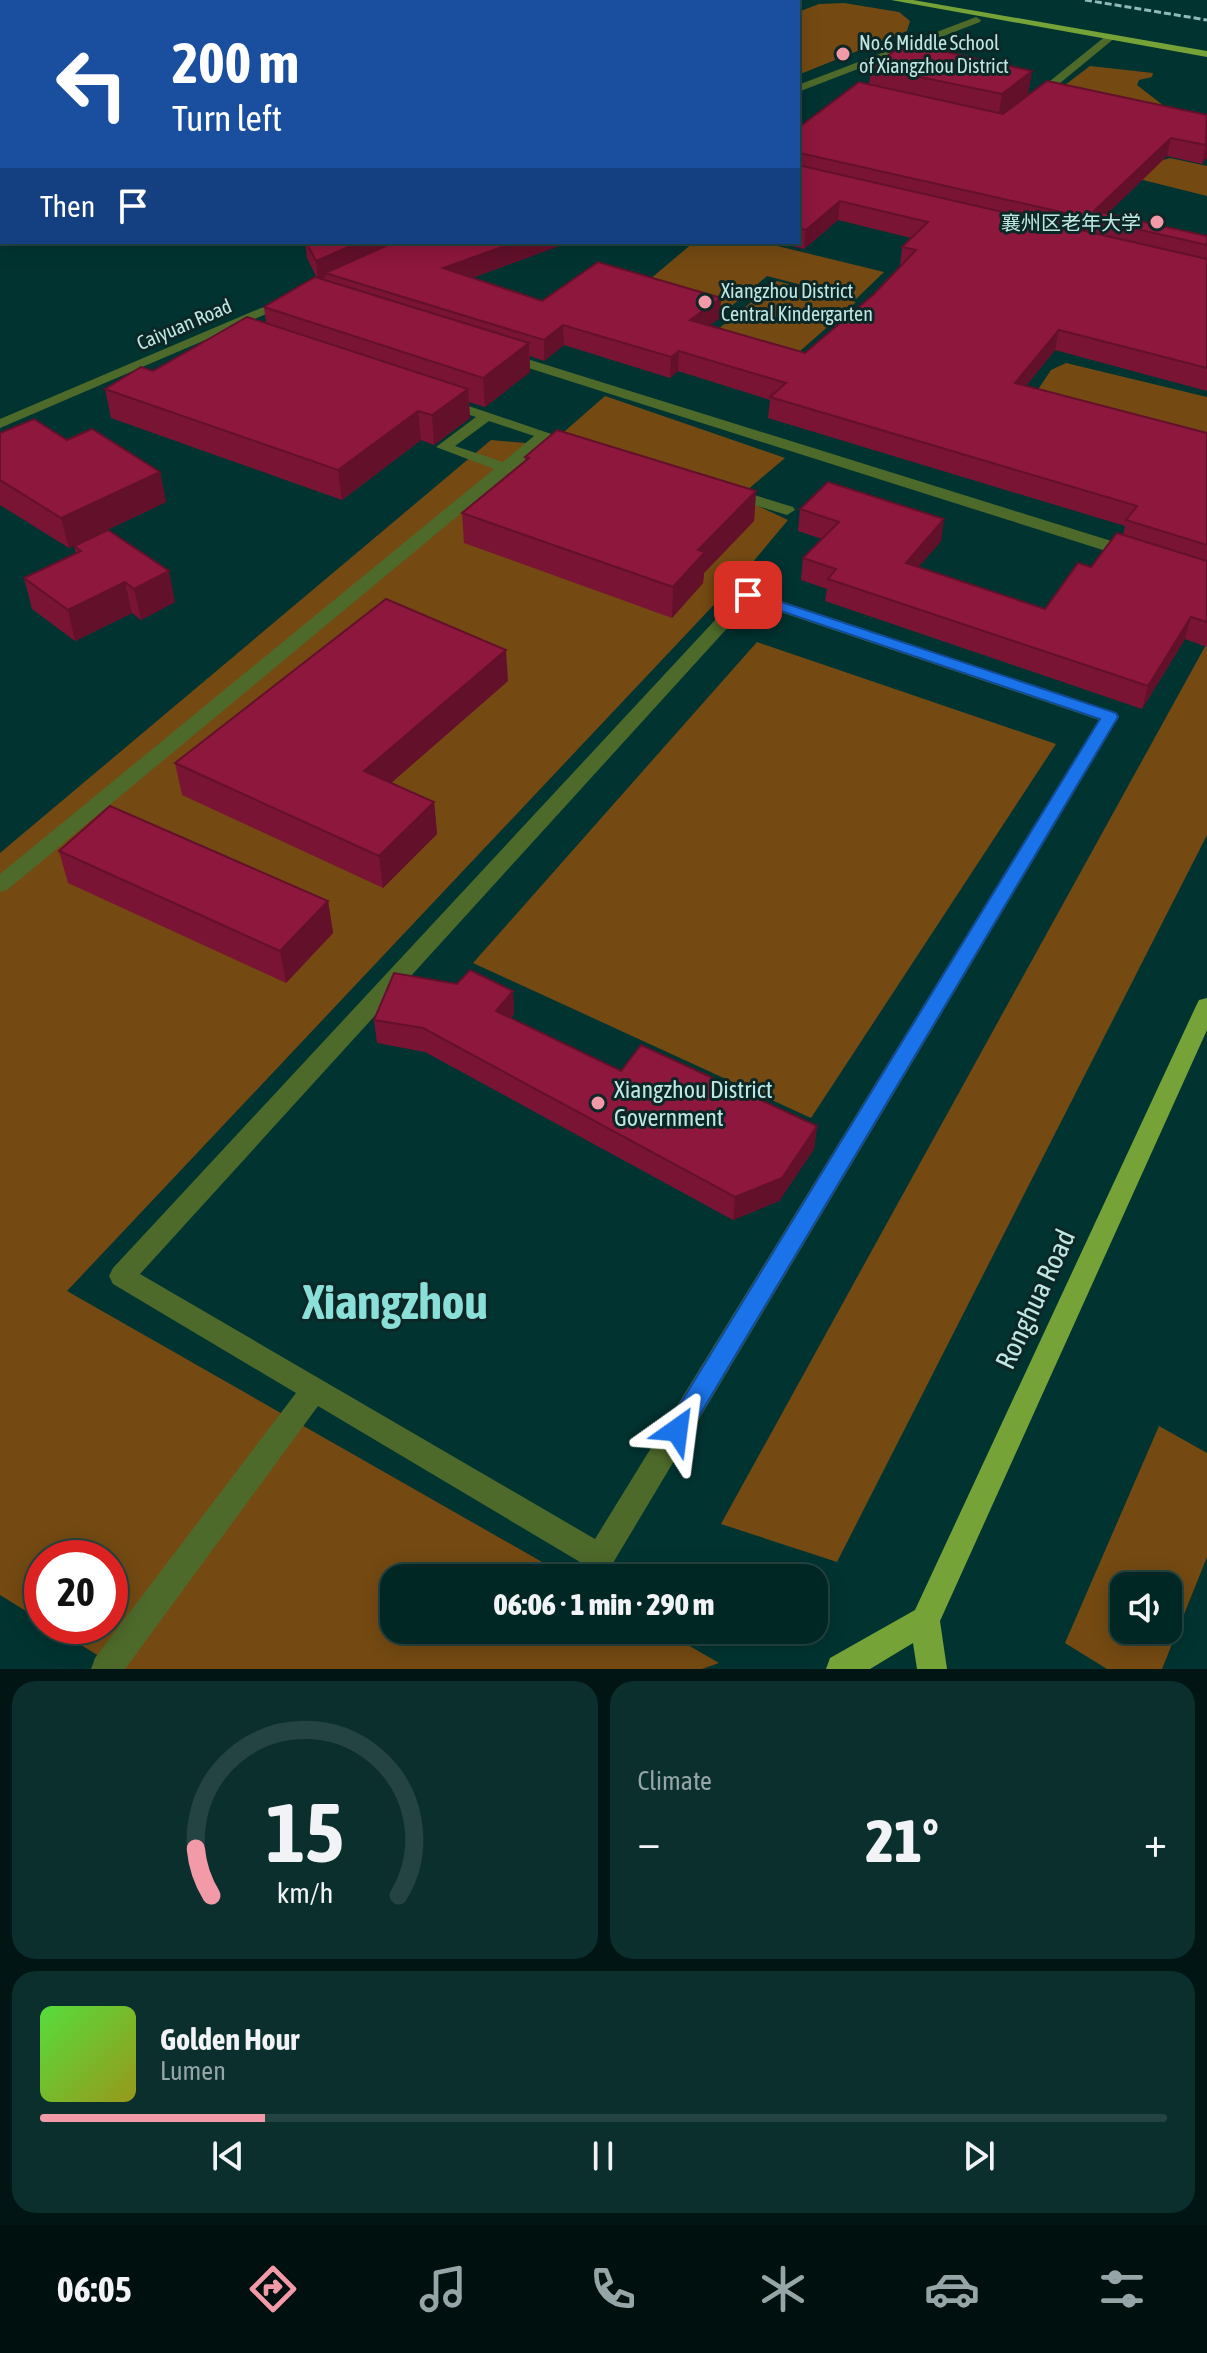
<!DOCTYPE html>
<html lang="en">
<head>
<meta charset="utf-8">
<style>
	:root { --surface:#012725; --page:#0b2f2d; --text:#f1f3f6; --muted:#96a5a7; --line:#234442; --accent:#f39aa9 }
	body { margin:0; font-family:"Asap Condensed","Noto Sans SC",sans-serif; background:var(--page); color:var(--text); height:100vh; display:flex; flex-direction:column; font-size:30px; white-space:nowrap }
	* { box-sizing:border-box; margin:0 }
	p { font-size:26px; color:var(--muted) }
	.icon { flex:none; width:44px; height:44px; fill:none; stroke:currentColor; stroke-width:2; stroke-linecap:round; stroke-linejoin:round }
	.map { position:relative; height:1669px; overflow:hidden }
	.drawer { display:flex; flex-direction:column; gap:12px; padding:12px; background:#011514; flex:1 }
	.drawer>* { flex:none }
	.top-card { position:absolute; left:0px; top:0px; width:800px; height:244px; box-shadow:0 4px 20px #0003,0 0 0 2px var(--line); background:#1a4fa0; color:#fff; overflow:hidden }
	.tools { position:absolute; left:1110px; top:1572px; display:grid; gap:16px }
	.tools a { display:grid; place-items:center; width:72px; height:72px; border-radius:16px; background:var(--surface); box-shadow:0 4px 20px #0003,0 0 0 2px var(--line); font-size:40px }
	.speed { position:absolute; left:24px; top:1540px; display:flex; gap:16px; font-size:40px; font-weight:700; text-align:center }
	.speed>* { display:grid; place-content:center; width:104px; height:104px; border-radius:50%; background:var(--surface); box-shadow:0 4px 20px #0003,0 0 0 2px var(--line); line-height:1 }
	.speed .limit { border:12px solid #d22; background:#fff; color:#111 }
	.pin { position:absolute; display:grid; place-items:center; width:68px; height:68px; color:#fff; margin:-34px; border-radius:16px; box-shadow:0 4px 12px #0006 }
	.me { position:absolute; width:88px; margin:-44px; rotate:31deg; stroke-linejoin:round; filter:drop-shadow(0 0 6px #0008) }
	.turn { display:flex; align-items:center; gap:28px; height:168px; padding:0 40px; font-size:36px }
	.turn .icon { width:104px; height:104px; stroke-width:2.5 }
	.turn b { display:block; font-size:56px; line-height:68px }
	.then { display:flex; align-items:center; height:76px; padding:0 40px; background:#0003; gap:16px; font-size:30px }
	.big { font-size:60px; font-weight:800; line-height:1.1 }
	.drawer .widget { flex:1; display:flex; flex-direction:column; justify-content:center; gap:12px; min-width:0; padding:0 28px; border-radius:24px; background:var(--page) }
	.drawer .dial { align-items:center; gap:0 }
	.dial svg { height:208px; overflow:visible; fill:none; stroke:var(--line); stroke-width:7; stroke-linecap:round; text-anchor:middle }
	.dial text { fill:var(--text); stroke:none }
	.song { display:flex; align-items:center; gap:24px }
	.cover { width:96px; height:96px; border-radius:12px; background:linear-gradient(135deg,hsl(110 70% 55%),hsl(60 70% 35%)) }
	.played { height:8px; border-radius:4px; background:linear-gradient(90deg,var(--accent) 20%,var(--line) 20%) }
	.keys { display:flex; justify-content:space-around; direction:ltr }
	.heat { display:flex; justify-content:space-between; align-items:center; font-size:44px; direction:ltr }
	.drawer .tiles { flex:1; display:grid; gap:12px; grid-template-columns:1fr 1fr }
	.widget:last-child { grid-column:span 2 }
	.trip { position:absolute; left:380px; top:1564px; width:448px; height:80px; border-radius:24px; background:var(--surface); box-shadow:0 4px 20px #0003,0 0 0 2px var(--line); font-weight:800; line-height:80px; text-align:center }
	.menu { display:flex; height:128px; justify-content:space-around; align-items:center; background:#00100f; color:var(--muted) }
	.menu .icon { width:56px; height:56px }
	.menu .on { color:var(--accent) }
	.menu b { font-size:36px; color:var(--text) }
	.map>svg:first-child { display:block }
	.green { fill:#744a12; fill-rule:evenodd }
	.lines { fill:none; stroke-linecap:round; stroke-linejoin:round }
	.minor { fill:#4e6a2a; fill-rule:evenodd }
	.major { fill:#76a337; fill-rule:evenodd }
	.rail { stroke:#90bab7; stroke-width:3; stroke-dasharray:7 3; stroke-linecap:butt }
	.wall { fill:#7a1434 }
	.shaded-wall { fill:#63102b }
	.building { fill:#8e173d; stroke:#63102b; stroke-width:2 }
	.route { fill:#1a73e8; stroke:#114b97; stroke-width:2 }
	.poi-dot { fill:#f39aa9; stroke:#0c2726; stroke-width:3 }
	.labels { text-anchor:middle; dominant-baseline:central; stroke-width:6; stroke-linejoin:round; paint-order:stroke }
	.far-poi-label { font-size:20px; fill:#bfe7e3; stroke:#0c2726; text-anchor:start }
	.far-street-label { font-size:20px; fill:#bfe7e3; stroke:#0c2726 }
	.poi-label { font-size:24px; fill:#bfe7e3; stroke:#0c2726; text-anchor:start }
	.near-street-label { font-size:28px; fill:#bfe7e3; stroke:#0c2726 }
	.near-town-label { font-size:48px; font-weight:bold; fill:#8adfd8; stroke:#0c2726 }
</style>
</head>
<body>
<div class="map">
<svg width="1207" height="1669" viewBox="0 0 1207 1669">
	<rect width="100%" height="100%" fill="#013431"/>
	<g class="green">
		<path d="M844 3 899 12 910 21 907 31 798 75V12L819 4Z"/>
		<path d="M1090 66 1153 73 1152 77 1139 80 1137 85 1164 106 1057 91Z"/>
		<path d="M1170 158 1207 166V196L1135 178 1160 161Z"/>
		<path d="M694 242H761L884 272 856 299 767 276 722 314 636 291Z"/>
		<path d="M777 281 856 302 792 358 711 335Z"/>
		<path d="M1066 363 1207 397V445L1035 394 1051 370Z"/>
		<path d="M605 396 785 458 739 497 788 520 742 575 67 1291 570 1578H394V1630H662L719 1663 702 1669H120L50 1626H110V1558H42V1621L0 1595V853L491 440 549 445Z"/>
		<path d="M757 642 1056 744 811 1118 473 963Z"/>
		<path d="M1207 643V835L837 1562 721 1524Z"/>
		<path d="M1159 1426 1207 1453V1557L1162 1669H1107L1065 1643ZM1124 1586H1168V1630H1124Z"/>
	</g>
	<g class="lines">
		<g class="minor">
			<path d="M976 17 981 20 980 22 798 92V85Z"/>
			<path d="M1107 35 1116 37 1037 102H1029V98Z"/>
			<rect x="0" y="93" width="2" height="6"/>
			<path d="M282 299 294 302 0 428V419Z"/>
			<path d="M505 352 1137 549 1139 553 1137 557H1125L500 359 498 356Z"/>
			<path d="M445 398 563 438 555 443 548 441 7 890 0 892V874L494 469 436 447 476 417 440 405V399ZM489 421 534 436 503 462 455 446Z"/>
			<path d="M731 488 793 507 795 510 787 515 725 496V490Z"/>
			<path d="M748 590 1117 713 1119 717 610 1568 600 1572 590 1568 318 1406 125 1669H91L95 1658 296 1393 113 1284 109 1276 113 1268 742 591ZM751 602 1099 720 595 1539 140 1274Z"/>
		</g>
		<g class="major">
			<path d="M891 0H913L1207 51V57Z"/>
			<path d="M1207 998V1030L940 1621 947 1669H917L913 1643 870 1669H826L830 1658 915 1610 1196 1006 1199 1000Z"/>
		</g>
		<path class="rail" d="M1085 0 1207 20"/>
	</g>
	<g class="wall">
		<path d="M527 0H709L707 2H524Z"/>
		<path d="M871 67 1028 96 1207 115V158L1202 164 1167 156 1107 214 1207 236V391L1055 350 1026 386 1207 433V647L1185 639 1142 709 825 601 827 589 801 580 803 558 822 539 798 531 800 509 941 541 918 567 1045 609 1091 567 1123 535 1125 526 768 418 770 400 678 371 670 378 564 345 544 361 530 356V372L485 407 469 402 470 418 434 445 421 440 342 500 111 418 105 389 153 371 266 323 264 307 317 278 307 258 305 242H570L472 278 542 301 720 318 710 325 805 353 874 294 900 267 902 247 911 238 838 220 804 249 776 242H798V128L869 84Z"/>
		<path d="M0 433 67 440 160 472 166 502 69 548 0 505Z"/>
		<path d="M525 457 756 491 754 521 704 573 703 583 672 618 464 543 462 513 525 461Z"/>
		<path d="M74 546 175 602 141 620 132 613 75 641 32 609 24 578 76 554Z"/>
		<path d="M508 681 391 783 434 802 437 834 383 888 182 795 175 763Z"/>
		<path d="M59 851 328 901 333 933 286 983 68 883Z"/>
		<path d="M457 984 513 991 514 1014 511 1018 621 1071 817 1126 814 1149 779 1201 733 1220 425 1052 377 1043 374 1020Z"/>
	</g>
	<g class="shaded-wall">
		<path d="M658 0H673V1L655 2Z"/>
		<path d="M1032 71 1028 96 998 119 1002 94Z"/>
		<path d="M1171 138 1167 156 1100 221 1094 211Z"/>
		<path d="M1207 144V158L1202 164 1206 145Z"/>
		<path d="M840 201 838 220 804 249 806 230Z"/>
		<path d="M360 242H408L325 273 326 277 318 280 316 261Z"/>
		<path d="M516 242H570L444 288 443 268Z"/>
		<path d="M721 298 720 318 689 340 690 320Z"/>
		<path d="M563 325 564 345 544 361V340Z"/>
		<path d="M1059 330 1055 350 1011 404 1015 383Z"/>
		<path d="M529 343 530 372 485 407 483 378Z"/>
		<path d="M679 351 678 371 670 378 671 357Z"/>
		<path d="M468 389 470 418 434 445 432 415Z"/>
		<path d="M418 411 421 440 342 500 338 470Z"/>
		<path d="M160 472 166 502 69 548 61 518Z"/>
		<path d="M756 491 754 521 704 573 703 583 672 618 673 587 698 550Z"/>
		<path d="M944 519 941 541 903 585 906 563Z"/>
		<path d="M169 571 175 602 141 620 134 589Z"/>
		<path d="M125 582 132 613 75 641 68 610Z"/>
		<path d="M1191 617 1185 639 1142 709 1148 686Z"/>
		<path d="M506 650 508 681 368 803 364 771Z"/>
		<path d="M434 802 437 834 383 888 379 856Z"/>
		<path d="M328 901 333 933 286 983 280 951Z"/>
		<path d="M513 991 514 1014 497 1034 496 1011Z"/>
		<path d="M817 1126 814 1149 779 1201 733 1220 735 1197Z"/>
	</g>
	<g class="building">
		<path d="M467 0H472L481 2H462Z"/>
		<path d="M527 0H658L655 2H524Z"/>
		<path d="M906 43 1032 71 1002 94 871 67Z"/>
		<path d="M1047 81 1207 115 1206 145 1171 138 1094 211 1207 236V245L800 153 798 154V128L859 82 1003 114Z"/>
		<path d="M798 165 1207 259V368L1059 330 1015 383 1207 433V545L1126 520 1137 506 770 397 786 383 679 351 671 357 563 325 544 340 325 273 395 242H516L443 268 542 301 598 262 721 298 690 320 805 353 874 294 916 250 902 247 928 222 840 201 806 230 798 228Z"/>
		<path d="M306 242H360L316 261Z"/>
		<path d="M315 277 529 343 483 378 264 307Z"/>
		<path d="M247 317 468 389 432 415 418 411 338 470 105 389 141 367 153 371Z"/>
		<path d="M34 419 67 440 92 429 160 472 61 518 0 480V433Z"/>
		<path d="M557 430 756 491 698 550 705 552 673 587 462 513 529 458 525 457Z"/>
		<path d="M828 482 944 519 906 563 1045 609 1078 563 1091 567 1117 533 1207 561V622L1191 617 1148 686 828 579 836 569 803 558 839 522 800 509Z"/>
		<path d="M108 530 169 571 134 589 125 582 68 610 24 578 81 551 74 546Z"/>
		<path d="M386 599 506 650 364 771 434 802 379 856 175 763Z"/>
		<path d="M110 806 328 901 280 951 59 851Z"/>
		<path d="M470 970 513 991 496 1011 621 1071 641 1045 817 1126 782 1178 735 1197 423 1028 374 1020 394 973 457 984Z"/>
	</g>
	<path class="route" d="M748 591 1116 713 1118 717 686 1438 677 1442 669 1438 665 1430 669 1422 1100 719 743 598 740 595Z"/>
	<g class="poi-dot">
		<circle cx="843" cy="54" r="8"/>
		<circle cx="1157" cy="222" r="8"/>
		<circle cx="705" cy="302" r="8"/>
		<circle cx="598" cy="1103" r="8"/>
	</g>
	<g class="labels">
		<g class="far-poi-label">
			<text x="859" y="42">No.6 Middle School<tspan x="859" dy="23">of Xiangzhou District</tspan></text>
			<text x="1141" y="222" text-anchor="end">襄州区老年大学</text>
			<text x="721" y="290">Xiangzhou District<tspan x="721" dy="23">Central Kindergarten</tspan></text>
		</g>
		<g class="far-street-label">
			<text transform="translate(184 324) rotate(-23)">Caiyuan Road</text>
		</g>
		<g class="poi-label">
			<text x="614" y="1089">Xiangzhou District<tspan x="614" dy="28">Government</tspan></text>
		</g>
		<g class="near-street-label">
			<text transform="translate(1035 1299) rotate(-65)">Ronghua Road</text>
		</g>
		<g class="near-town-label">
			<text x="395" y="1301">Xiangzhou</text>
		</g>
	</g>
</svg>
<div class="tools">
<a><svg class="icon" aria-label="sound" viewBox="0 0 24 24"><path d="M4 9h4l5-4v14l-5-4H4zM17 9q2 3 0 6"/></svg></a>
</div>
<div class="speed"><div class="limit">20</div></div>
<div class="pin" style="left:748px;top:595px;background:#d93025"><svg class="icon" aria-label="arrive" viewBox="0 0 24 24"><path d="M6 21V4h12l-3 4 3 4H6"/></svg></div>
<svg class="me" style="left:677px;top:1430px" viewBox="-20 -20 40 40"><path d="M0-17L14 15 0 8-14 15z" fill="#1a73e8" stroke="#fff" stroke-width="4"/></svg>
<div class="trip">06:06 · 1 min · 290 m</div>
<div class="top-card">
<div class="turn"><svg class="icon" aria-label="left" viewBox="0 0 24 24"><path d="M17 20v-9H6M10 6l-5 5 5 5"/></svg><div><b>200 m</b>Turn left</div></div>
<div class="then">Then<svg class="icon" aria-label="arrive" viewBox="0 0 24 24"><path d="M6 21V4h12l-3 4 3 4H6"/></svg></div>
</div>
</div>
<section class="drawer">
<div class="tiles">
<div class="widget dial"><svg viewBox="0 0 100 80">
<path d="M14 69A42 42 0 1 1 86 69"/>
<path d="M14 69A42 42 0 0 1 8 51" stroke="#f39aa9"/>
<text x="50" y="56" font-size="32" font-weight="700">15</text>
<text x="50" y="72" font-size="11">km/h</text>
</svg></div>
<div class="widget"><p>Climate</p>
<div class="heat"><a>−</a><b class="big">21°</b><a>+</a></div>
</div>
<div class="widget">
<div class="song"><i class="cover"></i><div><b>Golden Hour</b><p>Lumen</p></div></div>
<div class="played"></div>
<div class="keys"><svg class="icon" aria-label="previous" viewBox="0 0 24 24"><path d="M18 5L8 12l10 7zM5 5v14"/></svg><svg class="icon" aria-label="pause" viewBox="0 0 24 24"><path d="M8 5v14M16 5v14"/></svg><svg class="icon" aria-label="next" viewBox="0 0 24 24"><path d="M6 5l10 7-10 7zM19 5v14"/></svg></div>
</div>
</div>
</section>
<nav class="menu">
<b>06:05</b>
<svg class="icon on" aria-label="directions" viewBox="0 0 24 24"><path d="M12 3l9 9-9 9-9-9zM9 14v-3h6M13 9l2 2-2 2"/></svg>
<svg class="icon" aria-label="music" viewBox="0 0 24 24"><path d="M9 18V5l10-2v13"/><circle cx="6" cy="18" r="3"/><circle cx="16" cy="16" r="3"/></svg>
<svg class="icon" aria-label="phone" viewBox="0 0 24 24"><path d="M5 4h4l2 5-3 2q2 4 5 5l2-3 5 2v4C11 20 4 13 5 4z"/></svg>
<svg class="icon" aria-label="climate" viewBox="0 0 24 24"><path d="M12 3v18M4 7l16 10M4 17L20 7"/></svg>
<svg class="icon" aria-label="car" viewBox="0 0 24 24"><path d="M5 17H2v-5l4-1 3-4h7l3 4 3 1v5h-3M9 17h6M6 11h13"/><circle cx="7" cy="17" r="2"/><circle cx="17" cy="17" r="2"/></svg>
<svg class="icon" aria-label="filters" viewBox="0 0 24 24"><path d="M4 7h16M4 17h16"/><circle cx="9" cy="7" r="2"/><circle cx="15" cy="17" r="2"/></svg>
</nav>
</body>
</html>
